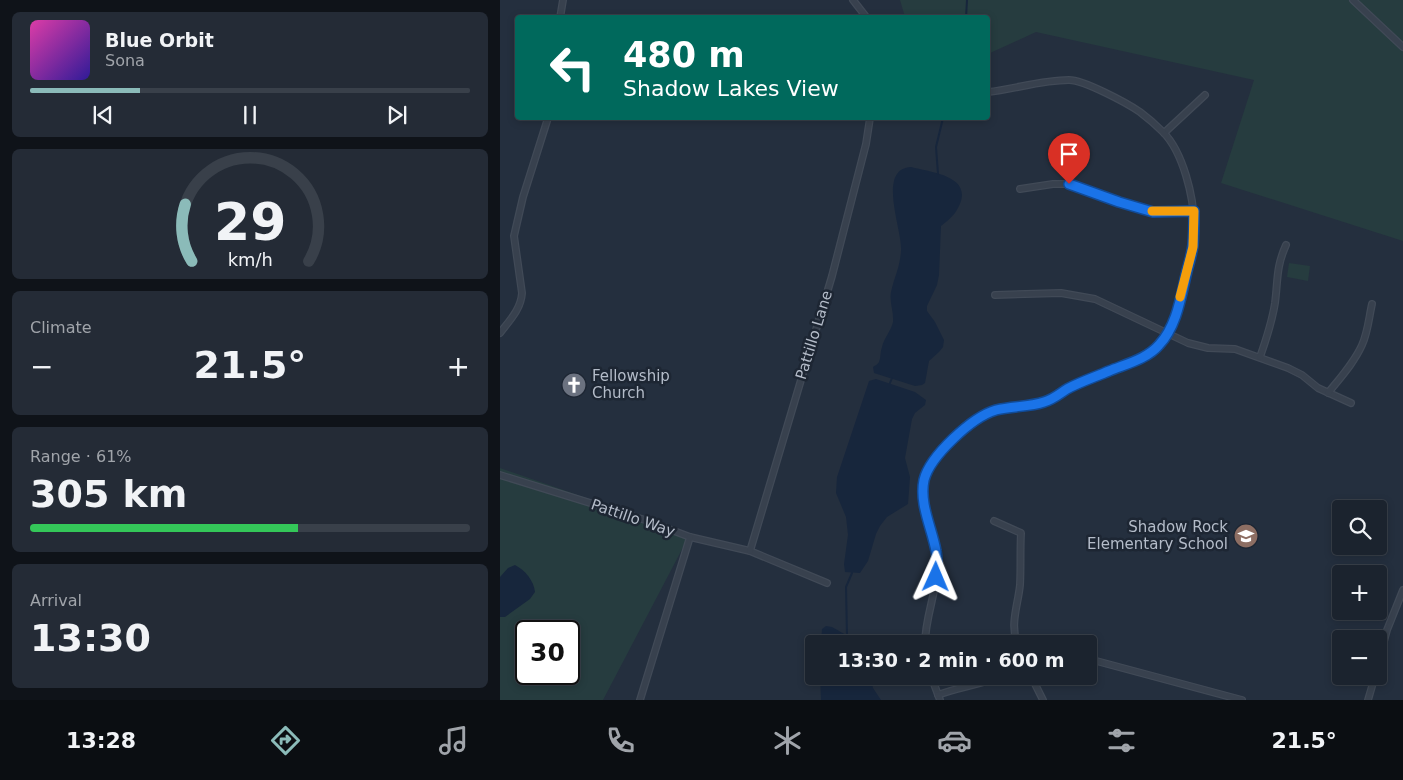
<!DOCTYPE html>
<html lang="en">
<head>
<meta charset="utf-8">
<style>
	:root { --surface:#1b232e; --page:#242b36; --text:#f1f3f6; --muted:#a0a4aa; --line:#39404a; --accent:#8bbbb9 }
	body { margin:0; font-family:"DejaVu Sans",sans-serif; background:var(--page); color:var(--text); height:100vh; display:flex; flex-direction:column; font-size:19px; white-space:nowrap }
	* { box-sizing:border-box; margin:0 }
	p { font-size:16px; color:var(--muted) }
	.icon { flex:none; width:28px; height:28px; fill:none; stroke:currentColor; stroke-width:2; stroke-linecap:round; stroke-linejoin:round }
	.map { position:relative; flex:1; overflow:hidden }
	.side { display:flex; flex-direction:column; gap:12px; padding:12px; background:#0f1319; width:500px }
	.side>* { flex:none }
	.hud { position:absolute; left:15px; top:15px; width:475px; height:105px; border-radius:5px; box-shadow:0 2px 8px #0003,0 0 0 1px var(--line); background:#00695c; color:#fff; overflow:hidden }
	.fabs { position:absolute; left:832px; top:500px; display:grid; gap:10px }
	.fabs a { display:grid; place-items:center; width:55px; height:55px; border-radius:5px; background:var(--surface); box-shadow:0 2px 8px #0003,0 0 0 1px var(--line); font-size:25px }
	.speed { position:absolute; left:15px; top:620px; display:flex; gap:10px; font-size:25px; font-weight:700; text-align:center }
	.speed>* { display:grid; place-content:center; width:65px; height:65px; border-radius:50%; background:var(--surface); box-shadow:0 2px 8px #0003,0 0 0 1px var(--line); line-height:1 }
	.speed .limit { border:2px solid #111; border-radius:8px; background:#fff; color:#111 }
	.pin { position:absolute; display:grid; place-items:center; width:42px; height:42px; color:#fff; margin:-51px -21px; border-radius:50% 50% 50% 0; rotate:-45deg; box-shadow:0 0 5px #0007 }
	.pin .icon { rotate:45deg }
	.me { position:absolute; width:55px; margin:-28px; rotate:1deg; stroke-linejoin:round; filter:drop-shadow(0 0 4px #0008) }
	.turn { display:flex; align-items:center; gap:18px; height:105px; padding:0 25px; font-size:22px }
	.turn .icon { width:65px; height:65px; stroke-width:2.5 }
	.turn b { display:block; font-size:35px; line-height:42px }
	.big { font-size:38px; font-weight:700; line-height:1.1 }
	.side .card { flex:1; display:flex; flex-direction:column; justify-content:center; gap:8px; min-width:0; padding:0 18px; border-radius:8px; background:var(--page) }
	.side .dial { align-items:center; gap:0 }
	.dial svg { height:130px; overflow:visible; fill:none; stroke:var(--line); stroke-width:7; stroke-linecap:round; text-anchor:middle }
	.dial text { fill:var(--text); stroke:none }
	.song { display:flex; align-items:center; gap:15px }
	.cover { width:60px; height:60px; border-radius:8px; background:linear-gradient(135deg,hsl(320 70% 55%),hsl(250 70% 35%)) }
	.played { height:5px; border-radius:2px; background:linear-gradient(90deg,var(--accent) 25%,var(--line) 25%) }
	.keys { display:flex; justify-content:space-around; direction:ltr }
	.heat { display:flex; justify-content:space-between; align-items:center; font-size:28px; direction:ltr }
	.charge { height:8px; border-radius:4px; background:linear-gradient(90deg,#34c759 61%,var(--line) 0) }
	.trip { position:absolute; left:305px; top:635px; width:292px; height:50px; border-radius:5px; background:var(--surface); box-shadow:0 2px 8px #0003,0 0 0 1px var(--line); font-weight:700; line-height:50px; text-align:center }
	.tabs { display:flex; height:80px; justify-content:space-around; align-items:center; background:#0b0e12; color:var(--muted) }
	.tabs .icon { width:35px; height:35px }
	.tabs .active { color:var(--accent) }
	.tabs b { font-size:22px; color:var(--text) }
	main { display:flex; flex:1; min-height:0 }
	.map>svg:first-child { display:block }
	.green { fill:#263c3f; fill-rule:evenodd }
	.water { fill:#17263c }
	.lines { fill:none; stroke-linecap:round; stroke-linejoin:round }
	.stream { stroke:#17263c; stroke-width:2 }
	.street-casing { stroke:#414a57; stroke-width:8 }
	.street { stroke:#38414e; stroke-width:5.5 }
	.route-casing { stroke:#114b97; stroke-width:12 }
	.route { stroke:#1a73e8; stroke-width:9 }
	.slow { stroke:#f59e0b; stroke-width:9 }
	.labels { text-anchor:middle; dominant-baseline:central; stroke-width:5; stroke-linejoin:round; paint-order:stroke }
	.street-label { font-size:15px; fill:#b4bcc9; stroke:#1d2633 }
	.poi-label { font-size:15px; fill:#b4bcc9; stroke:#1d2633; text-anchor:start }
</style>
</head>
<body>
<main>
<section class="side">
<div class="card">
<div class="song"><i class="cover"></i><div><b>Blue Orbit</b><p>Sona</p></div></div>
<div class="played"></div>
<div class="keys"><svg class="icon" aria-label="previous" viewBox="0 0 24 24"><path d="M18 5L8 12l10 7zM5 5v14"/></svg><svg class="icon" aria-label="pause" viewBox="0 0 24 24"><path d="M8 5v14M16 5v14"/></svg><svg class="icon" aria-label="next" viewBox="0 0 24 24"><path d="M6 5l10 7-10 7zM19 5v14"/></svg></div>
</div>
<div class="card dial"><svg viewBox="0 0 100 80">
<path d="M14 69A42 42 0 1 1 86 69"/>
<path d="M14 69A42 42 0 0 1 10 34" stroke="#8bbbb9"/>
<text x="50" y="56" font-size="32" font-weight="700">29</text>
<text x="50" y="72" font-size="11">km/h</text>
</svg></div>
<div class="card"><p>Climate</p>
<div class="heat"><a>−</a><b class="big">21.5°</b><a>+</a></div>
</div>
<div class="card"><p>Range · 61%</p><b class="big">305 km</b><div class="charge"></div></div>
<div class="card"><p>Arrival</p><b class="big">13:30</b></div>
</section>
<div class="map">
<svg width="903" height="700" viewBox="0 0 903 700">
	<rect width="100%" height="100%" fill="#242f3e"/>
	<g class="green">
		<path d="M400 0H903V241L721 183 754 80 536 32 488 54V18L405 17Z"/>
		<path d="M789 263 810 266 808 281 787 277Z"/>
		<path d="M0 468 190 534 103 700H0ZM26 631H69V674H26Z"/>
	</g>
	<g class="water">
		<path d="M411 167C435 173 479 177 455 213 451 218 446 222 441 226L439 275 437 285 427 306V311L435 322 444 340 443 347 439 352 429 361 425 383 422 385 415 386 374 373 373 367C376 365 377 365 379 362 381 357 380 352 382 347 384 338 391 331 393 322 394 312 389 302 391 292 394 278 400 267 401 251 403 231 376 169 411 167Z"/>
		<path d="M376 379 415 392 426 400 425 405 415 413 412 419 405 458 410 477 408 504 387 517 380 526 376 534 368 561 360 573 345 572 344 564 348 535 346 517 336 493 337 477 369 381Z"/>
		<path d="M15 565C25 570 34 581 35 592L30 599 5 617H0V577L8 568Z"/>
		<path d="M326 626 332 627 362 644H321L322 629Z"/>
		<path d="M320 676H370L373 688 381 700H321Z"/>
	</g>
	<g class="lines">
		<g class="stream">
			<path d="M466 18 467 0"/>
			<path d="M438 174 436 147 443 118"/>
			<path d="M390 383 392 378"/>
			<path d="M347 636 346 587 352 573"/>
		</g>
		<defs>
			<g id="street">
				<path d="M353 0 367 18"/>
				<path d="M853 0 903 47"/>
				<path d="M60 18 63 0"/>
				<path d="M664 133 705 95"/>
				<path d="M520 189 553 184H569L619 202 653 212 694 211"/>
				<path d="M495 295 561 293 595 299 688 343 708 348 735 349 788 368 802 375 818 388 851 403"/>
				<path d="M0 333C10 320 21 309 22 293L14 236 23 197 48 118"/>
				<path d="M760 357C766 340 772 322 775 303 778 280 776 267 786 245"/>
				<path d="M828 393C840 378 854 363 862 345 868 332 869 317 872 304"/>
				<path d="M0 475 145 520 190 537 250 551 327 583"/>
				<path d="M494 521 521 533C520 550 521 568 520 585 518 605 510 623 517 644"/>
				<path d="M250 551 332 276 366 144 370 118"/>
				<path d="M425 644C425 617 437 592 437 567 438 532 410 498 432 465 444 446 473 416 497 410 512 406 529 407 544 402 553 400 559 395 567 390 575 385 585 381 594 377 610 370 638 363 650 354 679 332 693 259 694 225 694 197 683 152 663 132 656 125 648 118 640 112 627 103 584 80 569 80 542 80 515 89 488 92"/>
				<path d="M589 659 742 700"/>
				<path d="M879 660 887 630 903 590"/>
				<path d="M431 676 440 700"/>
				<path d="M531 676 543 700"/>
				<path d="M438 695C458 687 480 685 501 676"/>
				<path d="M140 700 190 537"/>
				<path d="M868 700 875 676"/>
			</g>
		</defs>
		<use href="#street" class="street-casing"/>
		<use href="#street" class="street"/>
	</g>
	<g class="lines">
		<defs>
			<path id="route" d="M436 577C437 568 438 560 436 551 432 528 419 504 424 480 430 456 472 417 496 410 512 406 529 407 544 402 554 399 559 394 567 389 580 382 595 377 609 371 626 364 647 359 659 345 677 326 681 296 687 271 689 263 692 254 693 245 694 234 694 223 694 211L653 212 619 202 569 184"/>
		</defs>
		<use href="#route" class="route-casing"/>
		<use href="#route" class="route"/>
		<path class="slow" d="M652 211H694L693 247 680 297"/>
	</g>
	<defs>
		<symbol id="church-disc" viewBox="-11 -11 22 22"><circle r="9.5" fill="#6b7280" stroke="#1d2633"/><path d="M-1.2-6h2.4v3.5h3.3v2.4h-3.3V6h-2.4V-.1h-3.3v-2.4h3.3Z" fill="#fff"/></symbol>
		<symbol id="school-disc" viewBox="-11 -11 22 22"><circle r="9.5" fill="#8d6e63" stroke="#1d2633"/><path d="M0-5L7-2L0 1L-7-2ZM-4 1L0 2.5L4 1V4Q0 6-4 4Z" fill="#fff"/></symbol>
	</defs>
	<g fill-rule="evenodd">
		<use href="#church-disc" x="60" y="371" width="28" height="28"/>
		<use href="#school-disc" x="732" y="522" width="28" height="28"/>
	</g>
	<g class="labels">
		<g class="street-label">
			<text transform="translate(314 335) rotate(-73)">Pattillo Lane</text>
			<text transform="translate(133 518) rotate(19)">Pattillo Way</text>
		</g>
		<g class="poi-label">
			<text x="92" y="376">Fellowship<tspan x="92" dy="17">Church</tspan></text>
			<text x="728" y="527" text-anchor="end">Shadow Rock<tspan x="728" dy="17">Elementary School</tspan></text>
		</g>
	</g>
</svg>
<div class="fabs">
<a><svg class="icon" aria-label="search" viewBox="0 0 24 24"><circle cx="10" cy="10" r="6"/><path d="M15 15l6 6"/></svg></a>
<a>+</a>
<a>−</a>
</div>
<div class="speed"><div class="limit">30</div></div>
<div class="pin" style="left:569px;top:184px;background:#d93025"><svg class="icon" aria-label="arrive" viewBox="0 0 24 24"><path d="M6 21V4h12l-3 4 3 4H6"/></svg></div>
<svg class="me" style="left:436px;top:577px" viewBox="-20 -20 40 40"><path d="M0-17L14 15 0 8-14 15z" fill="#1a73e8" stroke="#fff" stroke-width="4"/></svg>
<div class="trip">13:30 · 2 min · 600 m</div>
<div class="hud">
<div class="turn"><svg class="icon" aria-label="left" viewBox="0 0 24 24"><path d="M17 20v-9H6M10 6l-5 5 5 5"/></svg><div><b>480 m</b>Shadow Lakes View</div></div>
</div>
</div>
</main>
<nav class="tabs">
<b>13:28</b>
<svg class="icon active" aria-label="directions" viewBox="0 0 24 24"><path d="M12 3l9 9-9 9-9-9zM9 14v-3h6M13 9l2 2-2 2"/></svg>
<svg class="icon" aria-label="music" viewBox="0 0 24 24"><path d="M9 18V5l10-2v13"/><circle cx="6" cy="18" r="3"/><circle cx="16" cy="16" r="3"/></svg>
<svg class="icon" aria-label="phone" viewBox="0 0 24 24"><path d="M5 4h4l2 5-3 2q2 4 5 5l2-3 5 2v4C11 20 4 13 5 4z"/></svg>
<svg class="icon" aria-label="climate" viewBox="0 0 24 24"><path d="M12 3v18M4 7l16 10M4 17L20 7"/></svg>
<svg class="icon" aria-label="car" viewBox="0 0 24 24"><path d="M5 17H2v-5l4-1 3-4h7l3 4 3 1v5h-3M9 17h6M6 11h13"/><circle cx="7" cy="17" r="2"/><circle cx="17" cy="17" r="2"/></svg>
<svg class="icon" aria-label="filters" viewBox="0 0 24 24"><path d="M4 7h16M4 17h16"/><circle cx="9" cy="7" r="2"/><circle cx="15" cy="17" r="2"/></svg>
<b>21.5°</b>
</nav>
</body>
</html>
